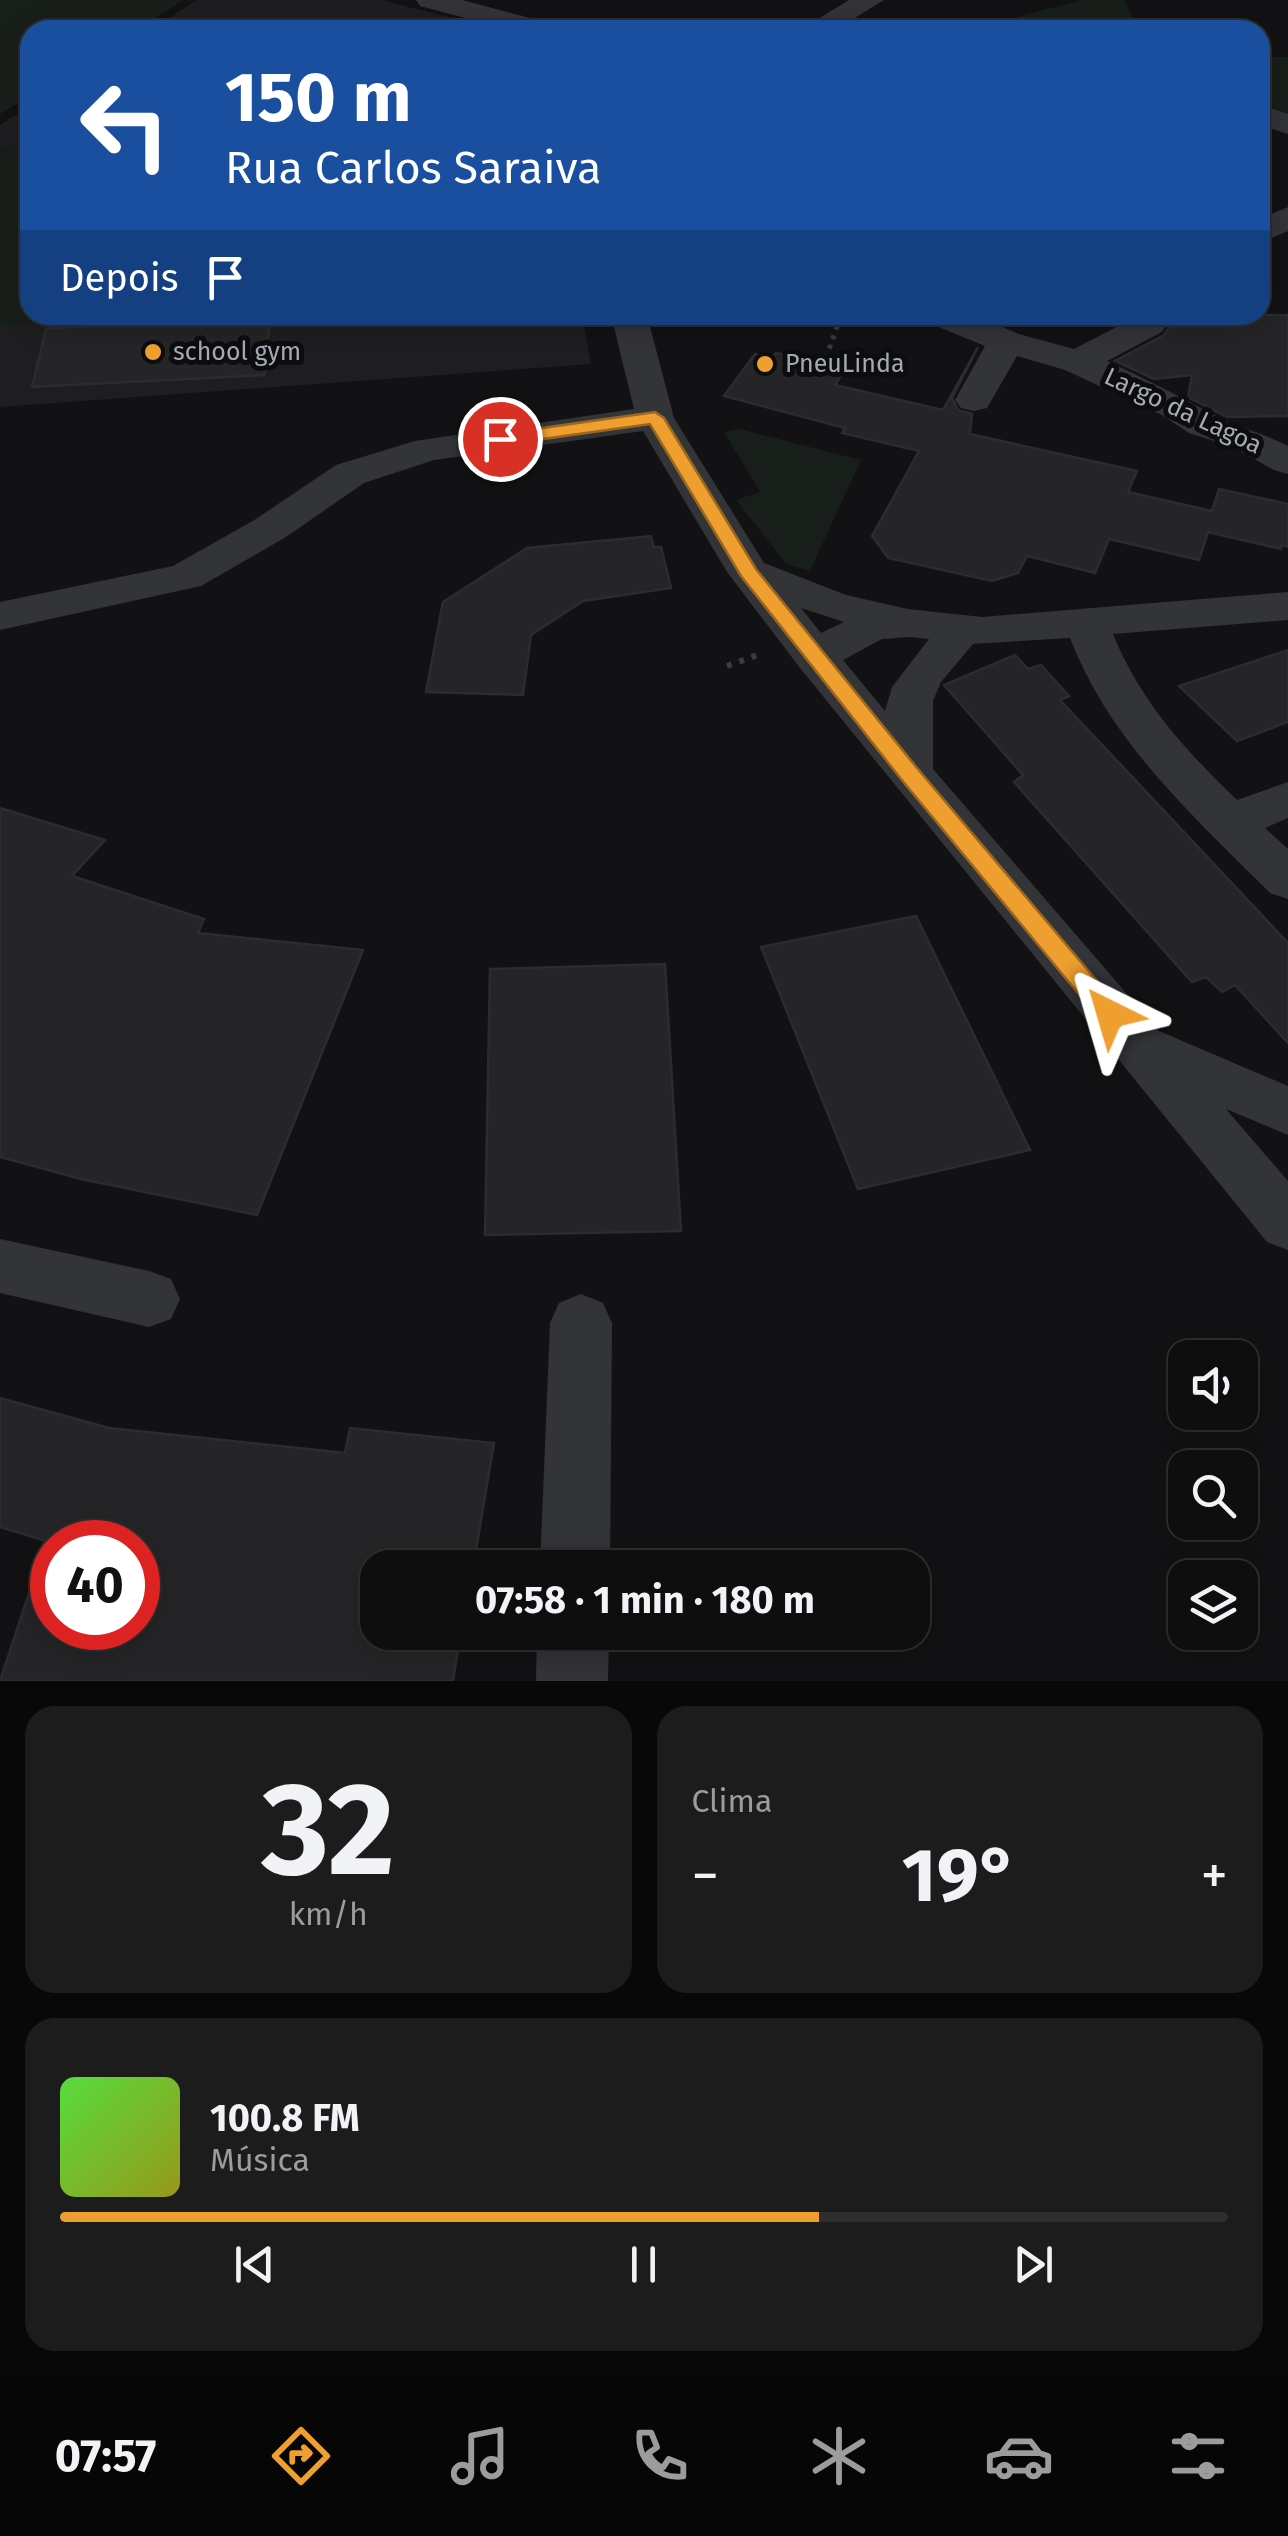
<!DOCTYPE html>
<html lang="pt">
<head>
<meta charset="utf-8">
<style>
	:root { --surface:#0e0e0f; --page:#1c1c1d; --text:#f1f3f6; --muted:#9b9c9e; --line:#2e2e2f; --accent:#ee9f2f }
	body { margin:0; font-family:"Fira Sans",sans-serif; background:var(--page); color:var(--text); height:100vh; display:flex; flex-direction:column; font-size:38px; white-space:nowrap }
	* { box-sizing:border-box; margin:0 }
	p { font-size:32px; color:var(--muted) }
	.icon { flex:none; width:55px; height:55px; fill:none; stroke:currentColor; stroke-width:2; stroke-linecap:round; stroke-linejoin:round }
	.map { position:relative; height:1681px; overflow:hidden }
	.side { display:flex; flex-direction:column; gap:25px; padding:25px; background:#080808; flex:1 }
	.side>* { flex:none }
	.guide { position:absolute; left:20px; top:20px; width:1250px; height:305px; border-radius:30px; box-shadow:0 5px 25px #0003,0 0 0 2px var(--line); background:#1a4fa0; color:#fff; overflow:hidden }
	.controls { position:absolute; left:1168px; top:1340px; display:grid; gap:20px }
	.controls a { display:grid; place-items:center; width:90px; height:90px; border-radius:20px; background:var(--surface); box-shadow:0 5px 25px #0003,0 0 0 2px var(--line); font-size:50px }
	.speed { position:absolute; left:30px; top:1520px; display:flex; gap:20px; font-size:50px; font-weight:700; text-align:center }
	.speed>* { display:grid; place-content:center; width:130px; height:130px; border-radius:50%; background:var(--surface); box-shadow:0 5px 25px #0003,0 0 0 2px var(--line); line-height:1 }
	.speed .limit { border:15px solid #d22; background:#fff; color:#111 }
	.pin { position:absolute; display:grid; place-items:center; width:85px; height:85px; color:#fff; margin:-42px; border:5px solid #fff; border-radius:50%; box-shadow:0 2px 10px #0007 }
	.me { position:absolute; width:110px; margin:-55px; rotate:320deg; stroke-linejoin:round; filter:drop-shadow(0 0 8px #0008) }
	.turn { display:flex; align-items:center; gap:35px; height:210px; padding:0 40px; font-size:45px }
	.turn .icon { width:130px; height:130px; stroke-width:2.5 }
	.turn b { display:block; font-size:70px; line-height:85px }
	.then { display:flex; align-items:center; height:95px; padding:0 40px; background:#0003; gap:20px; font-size:38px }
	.big { font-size:75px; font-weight:700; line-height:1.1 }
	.side .widget { flex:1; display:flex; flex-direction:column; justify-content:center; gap:15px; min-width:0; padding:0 35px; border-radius:30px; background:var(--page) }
	.side .dial { align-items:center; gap:0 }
	.dial b { font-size:130px; line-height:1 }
	.song { display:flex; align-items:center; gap:30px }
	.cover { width:120px; height:120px; border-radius:15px; background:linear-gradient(135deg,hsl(110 70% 55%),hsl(60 70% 35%)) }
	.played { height:10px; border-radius:5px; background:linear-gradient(90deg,var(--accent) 65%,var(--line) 65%) }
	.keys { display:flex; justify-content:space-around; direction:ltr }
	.heat { display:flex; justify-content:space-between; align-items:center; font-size:55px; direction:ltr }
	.side .tiles { flex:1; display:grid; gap:25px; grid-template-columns:1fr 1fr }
	.widget:last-child { grid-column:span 2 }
	.trip { position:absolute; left:360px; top:1550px; width:570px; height:100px; border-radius:30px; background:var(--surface); box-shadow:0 5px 25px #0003,0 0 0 2px var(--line); font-weight:700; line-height:100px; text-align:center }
	.tab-bar { display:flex; height:160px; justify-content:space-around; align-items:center; background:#060606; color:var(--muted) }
	.tab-bar .icon { width:70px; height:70px }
	.tab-bar .selected { color:var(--accent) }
	.tab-bar b { font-size:45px; color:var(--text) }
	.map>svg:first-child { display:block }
	.built { fill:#1e1e21 }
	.green { fill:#181e19 }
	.building { fill:#252528; stroke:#2c2c30; stroke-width:2.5; fill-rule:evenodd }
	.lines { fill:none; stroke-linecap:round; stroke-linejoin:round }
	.path-far1 { stroke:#393b3f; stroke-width:5; stroke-dasharray:4 6; stroke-linecap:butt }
	.path { stroke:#393b3f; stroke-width:6; stroke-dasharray:5 8; stroke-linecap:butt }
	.minor { fill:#333438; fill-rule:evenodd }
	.route { fill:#ee9f2f; stroke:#9b671f; stroke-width:2.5 }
	.poi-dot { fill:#ee9f2f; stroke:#0d0d0f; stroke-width:4 }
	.labels { text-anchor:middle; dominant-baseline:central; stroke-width:10; stroke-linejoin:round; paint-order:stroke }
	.far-poi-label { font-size:25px; fill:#a4aab4; stroke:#0d0d0f; text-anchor:start }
	.far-street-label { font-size:25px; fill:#a4aab4; stroke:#0d0d0f }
</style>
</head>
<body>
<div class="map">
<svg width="1288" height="1681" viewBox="0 0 1288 1681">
	<rect width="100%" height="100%" fill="#121214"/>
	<g class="built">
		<path d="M197 0H381L499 30H150Z"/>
		<path d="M30 106V315H582L591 364 0 407V125Z"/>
	</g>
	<g class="green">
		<path d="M0 0H184L136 30H30V96L0 114Z"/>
		<path d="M1083 0H1125L1138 30H1009L1019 16Z"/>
		<path d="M1260 57H1288V119L1260 108Z"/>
		<path d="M30 146V315H89V319L0 326V147Z"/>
		<path d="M739 429 861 460 810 571 786 564 736 500 760 492 724 432Z"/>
	</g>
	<g class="building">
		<path d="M133 315H211L210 321 270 318 264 375 32 387 46 329 132 323Z"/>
		<path d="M1169 315H1288V416L1227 417 1188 397 1192 375 1154 379 1115 361 1164 335 1170 326Z"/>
		<path d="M978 347 952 398 958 410 972 414 970 434 1137 471 1128 492 1212 511 1219 489 1288 504V547L1281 545V549L1208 532 1199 560 1109 539 1095 573 1027 556 1018 573 992 581 888 558 872 536 919 451 842 433 845 428 724 396 755 354 772 358 776 353 846 368 835 385 943 410Z"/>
		<path d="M651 536 654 547H661L671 588 583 601 531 635 523 695 426 692 443 602 527 548Z"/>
		<path d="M1288 650V722L1237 741 1179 686Z"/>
		<path d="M1015 655 1028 669 1041 665 1069 696 1060 700 1288 943V1043L1235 985 1222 992 1206 977 1192 982 1014 782 1023 775 944 685Z"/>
		<path d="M0 808 105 840 72 876 204 919 198 933 363 950 257 1215 81 1179 0 1157Z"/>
		<path d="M916 916 1030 1150 858 1189 761 947Z"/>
		<path d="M665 964 681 1231 485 1235 490 969Z"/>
		<path d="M0 1398 109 1428 345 1453 350 1428 494 1443 473 1568H378V1632H461L453 1681H0L46 1541 0 1527ZM52 1542H138V1628H52Z"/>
	</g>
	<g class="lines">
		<path class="path-far1" d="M826 358 841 315"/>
		<path class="path" d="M727 666 763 653"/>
		<g class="minor">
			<path d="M416 0H462L553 24 557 30H511L420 6Z"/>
			<path d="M849 0H884L835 30H800Z"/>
			<path d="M1260 105 1288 114V134L1260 125Z"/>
			<path d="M1288 207V231L1260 243V219Z"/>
			<path d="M611 315H647L674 418 764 563 846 595 908 609 982 617 1288 592V620L1113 634C1140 701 1186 751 1237 800L1288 782V818L1265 828 1288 849V899L1270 893C1193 816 1110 742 1070 638L973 644 941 682 933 701V769L1159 1031 1288 1086V1135L1226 1109 1288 1181V1250L1267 1242 800 668 727 572 643 431 434 460 364 483 286 537 201 586 0 630V602L173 566 256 519 336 465 415 441 634 409ZM801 608 844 622 821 633ZM910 637 929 639 892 687 885 711 843 660 882 639Z"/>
			<path d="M924 315H973L1019 334 1074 349 1130 320 1129 315H1165L1167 324 1162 332 1107 361C1144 378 1179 396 1214 415 1238 428 1264 433 1288 446V474L1274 470 1233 447 1189 433 1162 415 1065 370 1017 356 987 408 974 411 961 408 955 400 985 346 929 323Z"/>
			<path d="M0 1239 149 1271 171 1279 180 1299 171 1319 149 1327 0 1293Z"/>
			<path d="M581 1294 603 1303 612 1323 610 1568H540L550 1323 559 1303Z"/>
			<path d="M537 1632H609L608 1681H536Z"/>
		</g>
	</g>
	<path class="route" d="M655 412 664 418 756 569 917 768 1119 1007 1122 1014 1119 1021H1101L901 779 741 576 650 424 500 445 491 439 500 434Z"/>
	<g class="poi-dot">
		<circle cx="153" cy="352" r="10"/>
		<circle cx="765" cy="364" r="10"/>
	</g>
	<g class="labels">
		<g class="far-poi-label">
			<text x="173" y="352">school gym</text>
			<text x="785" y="364">PneuLinda</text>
		</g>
		<g class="far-street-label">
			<text transform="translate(1183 411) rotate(25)">Largo da Lagoa</text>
		</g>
	</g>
</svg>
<div class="controls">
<a><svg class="icon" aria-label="sound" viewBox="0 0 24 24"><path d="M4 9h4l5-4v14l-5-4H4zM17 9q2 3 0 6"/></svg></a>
<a><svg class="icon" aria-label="search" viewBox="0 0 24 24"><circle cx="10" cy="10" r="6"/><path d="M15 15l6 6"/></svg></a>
<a><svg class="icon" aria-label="layers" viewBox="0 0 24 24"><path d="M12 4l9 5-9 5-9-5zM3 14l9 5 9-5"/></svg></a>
</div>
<div class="speed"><div class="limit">40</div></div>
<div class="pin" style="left:500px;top:439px;background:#d93025"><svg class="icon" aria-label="arrive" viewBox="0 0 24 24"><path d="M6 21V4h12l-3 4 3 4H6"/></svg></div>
<svg class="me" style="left:1110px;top:1014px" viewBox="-20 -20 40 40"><path d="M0-17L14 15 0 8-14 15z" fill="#ee9f2f" stroke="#fff" stroke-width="4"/></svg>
<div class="trip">07:58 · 1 min · 180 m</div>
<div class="guide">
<div class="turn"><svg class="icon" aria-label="left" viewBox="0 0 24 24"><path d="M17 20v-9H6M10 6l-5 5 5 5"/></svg><div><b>150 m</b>Rua Carlos Saraiva</div></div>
<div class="then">Depois<svg class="icon" aria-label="arrive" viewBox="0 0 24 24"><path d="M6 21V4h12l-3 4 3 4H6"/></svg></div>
</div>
</div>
<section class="side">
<div class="tiles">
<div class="widget dial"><b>32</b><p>km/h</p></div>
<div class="widget"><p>Clima</p>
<div class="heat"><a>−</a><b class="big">19°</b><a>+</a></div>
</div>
<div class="widget">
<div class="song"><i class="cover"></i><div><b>100.8 FM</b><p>Música</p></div></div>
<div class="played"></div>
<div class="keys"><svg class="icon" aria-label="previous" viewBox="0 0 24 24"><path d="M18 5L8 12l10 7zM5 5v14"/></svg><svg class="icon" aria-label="pause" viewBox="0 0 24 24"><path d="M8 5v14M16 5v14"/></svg><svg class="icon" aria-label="next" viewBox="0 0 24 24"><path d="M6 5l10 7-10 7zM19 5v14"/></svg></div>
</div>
</div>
</section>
<nav class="tab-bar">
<b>07:57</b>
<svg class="icon selected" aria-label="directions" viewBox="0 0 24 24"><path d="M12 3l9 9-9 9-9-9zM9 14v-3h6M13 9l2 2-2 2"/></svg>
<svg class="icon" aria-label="music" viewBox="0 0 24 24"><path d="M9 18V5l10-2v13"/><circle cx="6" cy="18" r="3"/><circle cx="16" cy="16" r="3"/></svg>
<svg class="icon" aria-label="phone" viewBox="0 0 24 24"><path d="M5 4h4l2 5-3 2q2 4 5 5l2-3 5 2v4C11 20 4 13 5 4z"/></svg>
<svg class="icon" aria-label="climate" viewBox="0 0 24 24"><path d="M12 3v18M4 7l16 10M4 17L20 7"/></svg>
<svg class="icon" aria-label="car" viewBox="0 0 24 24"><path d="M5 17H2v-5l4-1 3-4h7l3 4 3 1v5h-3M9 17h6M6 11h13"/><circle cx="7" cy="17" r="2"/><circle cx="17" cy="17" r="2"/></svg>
<svg class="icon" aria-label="filters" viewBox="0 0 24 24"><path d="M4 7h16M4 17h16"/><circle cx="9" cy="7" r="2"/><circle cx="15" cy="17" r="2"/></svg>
</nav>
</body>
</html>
